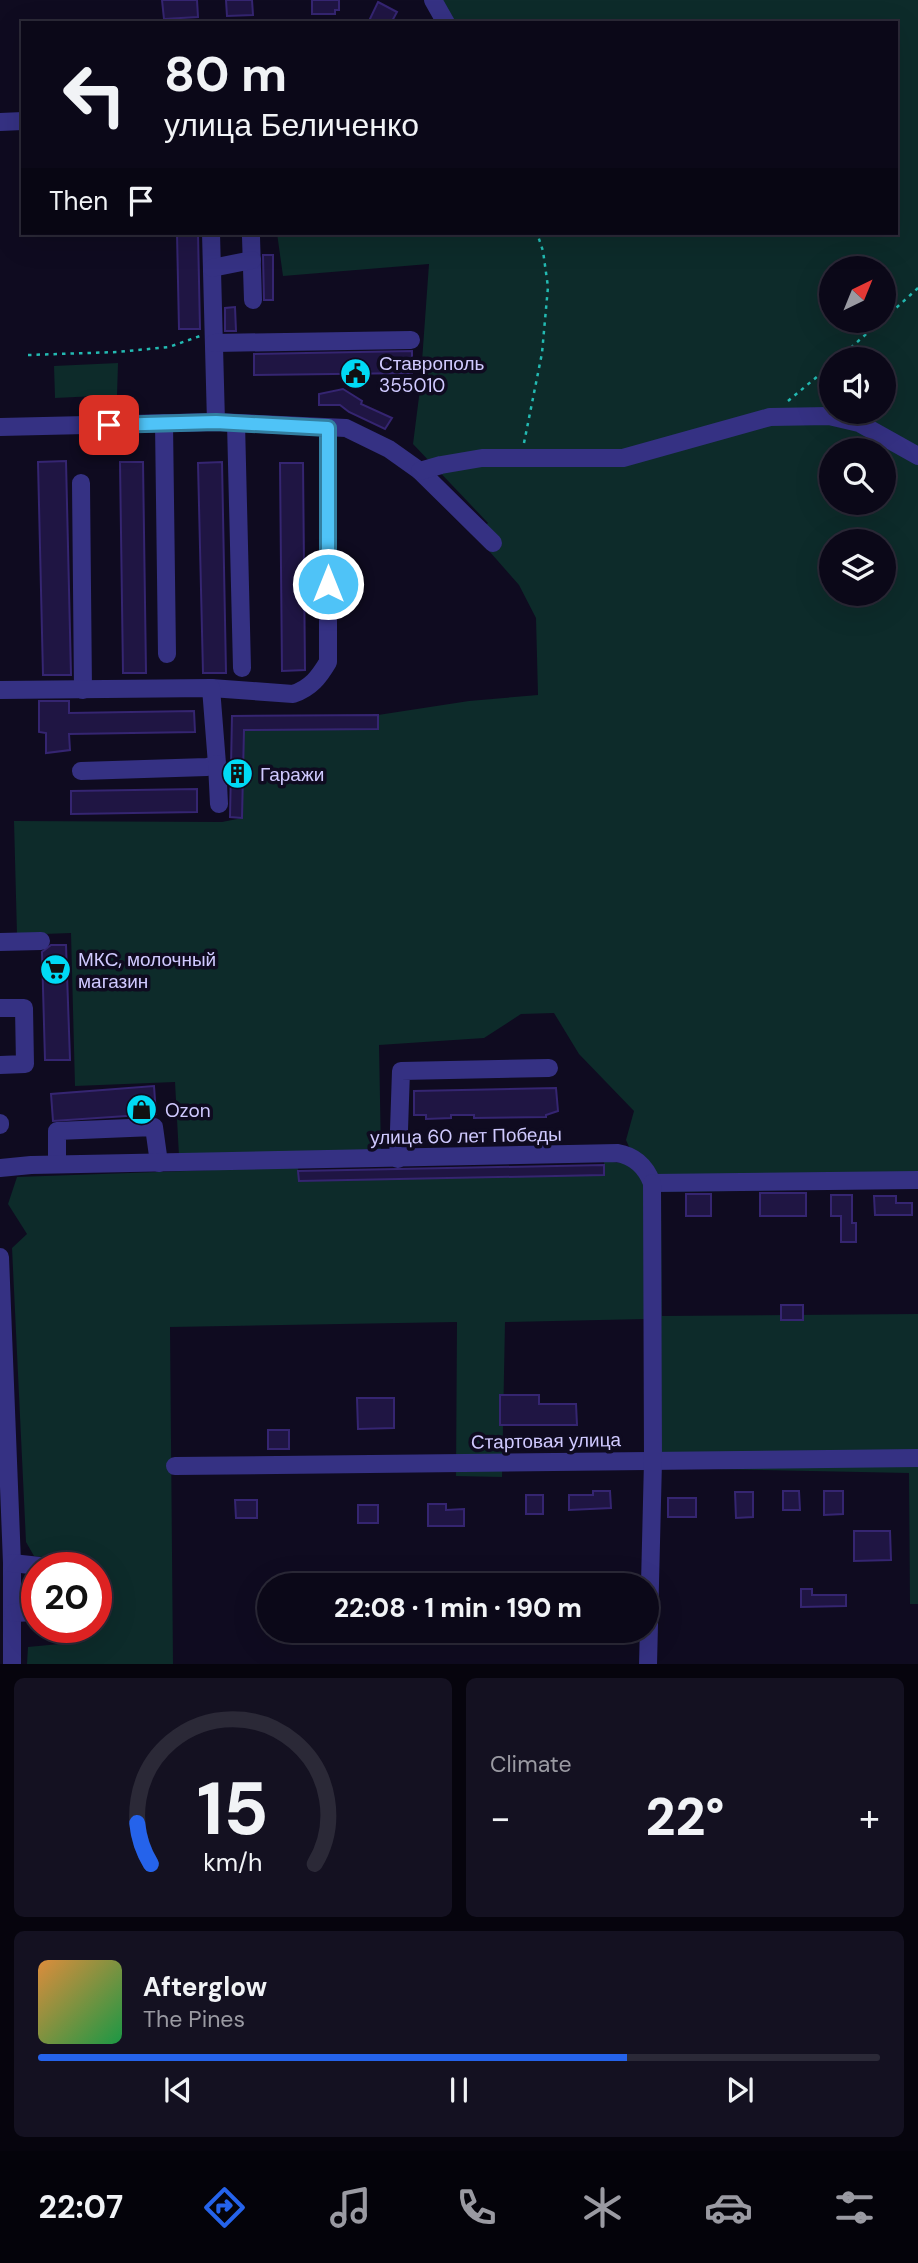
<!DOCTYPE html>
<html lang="en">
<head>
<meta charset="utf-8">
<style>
	:root { --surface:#0b0818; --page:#141121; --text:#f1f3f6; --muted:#9a9aa2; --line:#2b2937; --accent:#2563eb }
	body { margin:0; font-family:"DM Sans",sans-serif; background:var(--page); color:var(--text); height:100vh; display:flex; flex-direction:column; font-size:26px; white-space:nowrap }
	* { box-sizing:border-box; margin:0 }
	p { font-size:23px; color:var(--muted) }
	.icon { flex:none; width:38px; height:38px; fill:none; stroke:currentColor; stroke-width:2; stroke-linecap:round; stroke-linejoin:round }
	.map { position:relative; height:1664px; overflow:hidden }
	.sheet { display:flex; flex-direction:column; gap:14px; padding:14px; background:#06040d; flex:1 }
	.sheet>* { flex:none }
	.top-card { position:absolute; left:21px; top:21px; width:877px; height:214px; border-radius:0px; box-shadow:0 7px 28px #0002,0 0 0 2px var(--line); background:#0b0818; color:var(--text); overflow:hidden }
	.needle { width:46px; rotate:43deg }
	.tools { position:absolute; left:819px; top:256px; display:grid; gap:14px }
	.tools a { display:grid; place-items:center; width:77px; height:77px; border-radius:50%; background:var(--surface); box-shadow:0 7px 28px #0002,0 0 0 2px var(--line); font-size:35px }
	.speed { position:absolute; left:21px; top:1552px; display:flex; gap:14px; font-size:35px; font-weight:700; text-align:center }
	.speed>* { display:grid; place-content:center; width:91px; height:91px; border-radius:50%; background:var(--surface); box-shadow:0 7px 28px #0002,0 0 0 2px var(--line); line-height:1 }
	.speed .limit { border:10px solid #d22; background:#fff; color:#111 }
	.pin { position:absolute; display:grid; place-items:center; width:60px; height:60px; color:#fff; margin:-30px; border-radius:14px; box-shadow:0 4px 10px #0006 }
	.me { position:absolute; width:77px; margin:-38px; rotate:0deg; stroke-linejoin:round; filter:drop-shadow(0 0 5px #0008) }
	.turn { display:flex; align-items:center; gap:24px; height:147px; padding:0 28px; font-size:32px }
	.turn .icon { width:91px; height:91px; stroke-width:2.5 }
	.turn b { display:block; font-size:49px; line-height:60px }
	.then { display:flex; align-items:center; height:66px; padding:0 28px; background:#0003; gap:14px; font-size:26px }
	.big { font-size:52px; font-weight:800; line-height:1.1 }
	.sheet .widget { flex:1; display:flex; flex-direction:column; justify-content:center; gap:10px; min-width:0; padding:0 24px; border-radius:10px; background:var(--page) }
	.sheet .dial { align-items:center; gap:0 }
	.dial svg { height:182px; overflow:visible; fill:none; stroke:var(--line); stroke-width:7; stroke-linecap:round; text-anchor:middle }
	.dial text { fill:var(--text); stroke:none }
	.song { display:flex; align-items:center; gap:21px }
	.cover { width:84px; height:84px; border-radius:10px; background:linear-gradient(135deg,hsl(30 70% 55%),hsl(140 70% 35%)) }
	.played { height:7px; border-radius:4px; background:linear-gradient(90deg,var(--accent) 70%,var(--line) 70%) }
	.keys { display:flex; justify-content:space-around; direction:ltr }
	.heat { display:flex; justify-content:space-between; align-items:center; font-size:38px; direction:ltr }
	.sheet .tiles { flex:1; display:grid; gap:14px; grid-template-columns:1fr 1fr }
	.widget:last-child { grid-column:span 2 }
	.trip { position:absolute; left:257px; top:1573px; width:402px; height:70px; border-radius:35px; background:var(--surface); box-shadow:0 7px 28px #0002,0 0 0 2px var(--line); font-weight:800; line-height:70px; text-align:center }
	.menu { display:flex; height:112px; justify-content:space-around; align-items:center; background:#04030a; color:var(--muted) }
	.menu .icon { width:49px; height:49px }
	.menu .on { color:var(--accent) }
	.menu b { font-size:32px; color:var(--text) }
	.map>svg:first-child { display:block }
	.green { fill:#0d2b2a; fill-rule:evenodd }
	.building { fill:#1f1543; stroke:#352571; stroke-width:2 }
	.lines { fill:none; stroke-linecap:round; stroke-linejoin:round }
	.path { stroke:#23bab2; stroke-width:2.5; stroke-dasharray:3.5 5; stroke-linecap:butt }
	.minor { stroke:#353183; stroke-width:18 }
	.route-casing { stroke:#337fa1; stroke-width:18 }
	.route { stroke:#4fc3f7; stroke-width:12 }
	.labels { text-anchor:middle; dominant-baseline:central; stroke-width:7; stroke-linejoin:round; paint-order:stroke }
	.poi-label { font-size:19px; fill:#d0caff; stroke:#0f0b20; text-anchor:start }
	.street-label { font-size:19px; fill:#d0caff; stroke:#0f0b20 }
</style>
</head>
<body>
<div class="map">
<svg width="918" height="1665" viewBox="0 0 918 1665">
	<rect width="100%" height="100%" fill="#0f0b20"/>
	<g class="green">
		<path d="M427 0H918V1188L661 1192 662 1316 918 1314V1604H910L909 1473 662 1468 646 1319 505 1322 502 1477 456 1476 457 1322 170 1327 173 1664H27L28 1647 80 1642V1628H96V1568H83V1562L34 1556 26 1542 12 1248 27 1234 8 1204 17 1177 298 1167 299 1181 604 1175V1161L622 1163 630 1149 626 1140 634 1111 579 1054 554 1013 521 1014 484 1038 379 1045 381 1153 179 1156 175 1082 75 1086 71 933 17 935 14 821 222 822 242 818 244 730 378 729V715L469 701 538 695 536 618 519 585 475 535 488 523 413 444 420 389 429 264 283 276 277 233H896V23H440ZM831 268H884V320H831ZM831 359H884V411H831ZM831 450H884V502H831ZM831 541H884V593H831Z"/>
		<path d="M118 363 117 395 55 398 54 366Z"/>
	</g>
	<g class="building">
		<path d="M162 0H197L198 17 164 19Z"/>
		<path d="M226 0H252L253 15 227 16Z"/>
		<path d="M312 0H339V10H335V14H312Z"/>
		<path d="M378 2 397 12 391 23H368Z"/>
		<path d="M177 233H198L200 329H179Z"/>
		<path d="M263 255H273V300H264Z"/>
		<path d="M235 307 236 331H225V308Z"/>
		<path d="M412 351V373L254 375V354Z"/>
		<path d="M343 389 362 401 361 404 392 418 385 429 349 412 340 405H319V394Z"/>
		<path d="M66 461 71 675H43L38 462Z"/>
		<path d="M120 462H143L146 673H123Z"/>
		<path d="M222 462 226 673H203L198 463Z"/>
		<path d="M280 463H303L305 670 282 671Z"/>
		<path d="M39 701H69V713L194 711 195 732 69 734 70 750 46 753V733L39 732Z"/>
		<path d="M378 715V729L244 730 242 818 230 817 232 716Z"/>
		<path d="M197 789V812L71 814V791Z"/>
		<path d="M51 945H66L70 1060H45L42 952Z"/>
		<path d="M154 1086 156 1114 53 1121 51 1094Z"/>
		<path d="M556 1088 558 1111 546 1115V1117L474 1118V1115H451V1118L426 1119V1115H414V1091Z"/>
		<path d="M604 1165V1175L299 1181 298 1171Z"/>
		<rect x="760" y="1193" width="46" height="23"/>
		<rect x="686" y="1194" width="25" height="22"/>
		<path d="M831 1195H852V1223H856V1242H841V1216H831Z"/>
		<path d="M874 1196H896V1203H912V1215H875Z"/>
		<rect x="781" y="1305" width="22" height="15"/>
		<path d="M500 1395H539V1404H576L577 1425H500Z"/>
		<path d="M357 1398H394V1428L358 1429Z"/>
		<rect x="268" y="1430" width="21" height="19"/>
		<path d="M593 1491H610L611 1508 569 1510V1495H593Z"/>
		<path d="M783 1491H799L800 1510H783Z"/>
		<path d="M824 1491H843V1514L824 1515Z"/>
		<path d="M735 1492H753V1517L736 1518Z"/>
		<rect x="526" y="1495" width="17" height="19"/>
		<rect x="668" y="1498" width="28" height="19"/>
		<path d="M235 1500H257V1518H236Z"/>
		<path d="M428 1504H446V1510L464 1509V1526H428Z"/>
		<rect x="358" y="1505" width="20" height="18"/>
		<path d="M854 1531H890L891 1560 854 1561Z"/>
		<path d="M801 1589H812V1595H846V1606L801 1607Z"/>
	</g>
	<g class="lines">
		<g class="path">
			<path d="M884 319 918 288"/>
			<path d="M28 355 117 352 169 347 200 336"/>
			<path d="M838 359 882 320"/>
			<path d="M788 401 831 365"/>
			<path d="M524 443 542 353 548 287 543 251 537 233"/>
		</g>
		<g class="minor">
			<path d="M433 0 446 23"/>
			<path d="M0 122 23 121"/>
			<path d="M211 233 216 422"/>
			<path d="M251 237 253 300"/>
			<path d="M212 268 252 260"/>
			<path d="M214 343 411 340"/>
			<path d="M164 423 167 654"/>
			<path d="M236 423 242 668"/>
			<path d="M0 427 216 422 346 428 389 449 420 471 493 543"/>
			<path d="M420 471 441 465 482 458H623L770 417 829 416 859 423 918 456"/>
			<path d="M81 483 83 690"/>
			<path d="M211 688 293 694C311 688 319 677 328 662V428"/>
			<path d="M0 690 211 688 217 764 207 767 81 771"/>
			<path d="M217 764 219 804"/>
			<path d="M0 942 41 941"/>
			<path d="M0 1008H24L25 1064 0 1065"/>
			<path d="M0 1123V1125"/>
			<path d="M398 1159 401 1071 549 1068"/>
			<path d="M57 1164V1131L154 1127 159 1163"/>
			<path d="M0 1168 31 1165 617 1153C635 1156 646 1167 652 1183L918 1180"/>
			<path d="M0 1257 12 1563V1665"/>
			<path d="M175 1466 918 1458"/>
			<path d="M12 1563 58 1568"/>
			<path d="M13 1613 37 1612"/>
			<path d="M648 1665 653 1461 652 1183"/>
		</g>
	</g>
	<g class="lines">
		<defs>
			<path id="route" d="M109 425 216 422 328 428V584"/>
		</defs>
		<use href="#route" class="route-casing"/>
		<use href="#route" class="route"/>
	</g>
	<defs>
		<symbol id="civic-disc" viewBox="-11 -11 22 22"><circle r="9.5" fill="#00daf5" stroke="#0f0b20"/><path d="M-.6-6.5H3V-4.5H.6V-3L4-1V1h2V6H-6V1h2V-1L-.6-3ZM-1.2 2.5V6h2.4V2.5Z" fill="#111"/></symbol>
		<symbol id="building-disc" viewBox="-11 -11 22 22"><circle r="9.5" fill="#00daf5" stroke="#0f0b20"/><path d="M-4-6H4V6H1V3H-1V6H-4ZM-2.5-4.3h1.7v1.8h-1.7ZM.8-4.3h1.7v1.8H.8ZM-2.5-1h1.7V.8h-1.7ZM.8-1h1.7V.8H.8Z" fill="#111"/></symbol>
		<symbol id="supermarket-disc" viewBox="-11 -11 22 22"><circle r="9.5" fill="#00daf5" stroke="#0f0b20"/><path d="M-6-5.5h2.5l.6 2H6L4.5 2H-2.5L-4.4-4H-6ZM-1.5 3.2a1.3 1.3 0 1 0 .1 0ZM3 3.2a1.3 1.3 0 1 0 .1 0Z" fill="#111"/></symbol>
		<symbol id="shop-disc" viewBox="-11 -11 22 22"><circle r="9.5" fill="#00daf5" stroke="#0f0b20"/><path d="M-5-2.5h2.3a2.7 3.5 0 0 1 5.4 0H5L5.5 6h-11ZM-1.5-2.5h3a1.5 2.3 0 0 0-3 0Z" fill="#111"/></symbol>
	</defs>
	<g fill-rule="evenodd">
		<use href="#civic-disc" x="338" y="356" width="35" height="35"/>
		<use href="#building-disc" x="220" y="756" width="35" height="35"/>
		<use href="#supermarket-disc" x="38" y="952" width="35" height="35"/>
		<use href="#shop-disc" x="124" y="1092" width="35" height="35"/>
	</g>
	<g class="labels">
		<g class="poi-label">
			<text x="379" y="363">Ставрополь<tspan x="379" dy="22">355010</tspan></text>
			<text x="260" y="774">Гаражи</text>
			<text x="78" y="959">МКС, молочный<tspan x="78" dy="22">магазин</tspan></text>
			<text x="165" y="1110">Ozon</text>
		</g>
		<g class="street-label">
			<text transform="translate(466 1136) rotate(-1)">улица 60 лет Победы</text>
			<text transform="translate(546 1441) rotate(-1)">Стартовая улица</text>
		</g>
	</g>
</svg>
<div class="tools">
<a><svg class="needle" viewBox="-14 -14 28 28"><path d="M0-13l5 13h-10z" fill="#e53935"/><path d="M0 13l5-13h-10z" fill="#9a9aa2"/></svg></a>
<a><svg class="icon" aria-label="sound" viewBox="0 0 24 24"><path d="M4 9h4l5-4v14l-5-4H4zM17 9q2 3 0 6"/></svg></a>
<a><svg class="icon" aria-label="search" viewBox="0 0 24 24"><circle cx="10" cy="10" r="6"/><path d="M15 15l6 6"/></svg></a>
<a><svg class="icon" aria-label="layers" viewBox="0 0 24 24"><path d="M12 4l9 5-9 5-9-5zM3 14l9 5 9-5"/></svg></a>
</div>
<div class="speed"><div class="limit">20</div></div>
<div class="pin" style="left:109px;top:425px;background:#d93025"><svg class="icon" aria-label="arrive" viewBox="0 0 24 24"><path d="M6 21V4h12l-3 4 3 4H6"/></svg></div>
<svg class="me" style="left:328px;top:584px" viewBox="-20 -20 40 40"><circle r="17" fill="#4fc3f7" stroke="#fff" stroke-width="3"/><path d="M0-11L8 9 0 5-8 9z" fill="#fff"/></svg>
<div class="trip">22:08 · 1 min · 190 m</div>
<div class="top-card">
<div class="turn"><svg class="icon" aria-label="left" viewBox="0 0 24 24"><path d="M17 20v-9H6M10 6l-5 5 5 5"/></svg><div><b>80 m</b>улица Беличенко</div></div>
<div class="then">Then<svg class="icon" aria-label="arrive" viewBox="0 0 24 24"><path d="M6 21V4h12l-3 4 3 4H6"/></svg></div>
</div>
</div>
<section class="sheet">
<div class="tiles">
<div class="widget dial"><svg viewBox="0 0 100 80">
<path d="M14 69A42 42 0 1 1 86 69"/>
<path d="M14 69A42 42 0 0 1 8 51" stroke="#2563eb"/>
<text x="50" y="56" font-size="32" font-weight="700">15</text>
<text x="50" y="72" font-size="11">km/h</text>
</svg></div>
<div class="widget"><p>Climate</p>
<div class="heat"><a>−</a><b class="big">22°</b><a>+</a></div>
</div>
<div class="widget">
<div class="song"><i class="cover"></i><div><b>Afterglow</b><p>The Pines</p></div></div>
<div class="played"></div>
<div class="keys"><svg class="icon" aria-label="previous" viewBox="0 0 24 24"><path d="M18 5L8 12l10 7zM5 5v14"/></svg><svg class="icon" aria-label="pause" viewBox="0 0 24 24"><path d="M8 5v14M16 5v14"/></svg><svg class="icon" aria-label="next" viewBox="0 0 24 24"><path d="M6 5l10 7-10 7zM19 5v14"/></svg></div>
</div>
</div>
</section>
<nav class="menu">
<b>22:07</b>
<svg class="icon on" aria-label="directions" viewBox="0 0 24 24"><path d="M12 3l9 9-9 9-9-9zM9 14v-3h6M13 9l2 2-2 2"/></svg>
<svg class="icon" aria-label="music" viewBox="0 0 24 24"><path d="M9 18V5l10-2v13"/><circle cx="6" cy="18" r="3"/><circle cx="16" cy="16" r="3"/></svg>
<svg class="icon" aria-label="phone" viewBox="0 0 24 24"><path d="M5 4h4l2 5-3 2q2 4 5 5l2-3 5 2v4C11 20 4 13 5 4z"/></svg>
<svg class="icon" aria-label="climate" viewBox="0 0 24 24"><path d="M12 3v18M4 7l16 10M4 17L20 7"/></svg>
<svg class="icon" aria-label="car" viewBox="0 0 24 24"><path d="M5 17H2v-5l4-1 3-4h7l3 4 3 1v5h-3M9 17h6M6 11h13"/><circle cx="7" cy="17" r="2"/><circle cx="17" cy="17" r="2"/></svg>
<svg class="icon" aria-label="filters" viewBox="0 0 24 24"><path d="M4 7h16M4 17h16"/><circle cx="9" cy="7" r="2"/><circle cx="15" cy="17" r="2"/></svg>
</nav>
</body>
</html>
